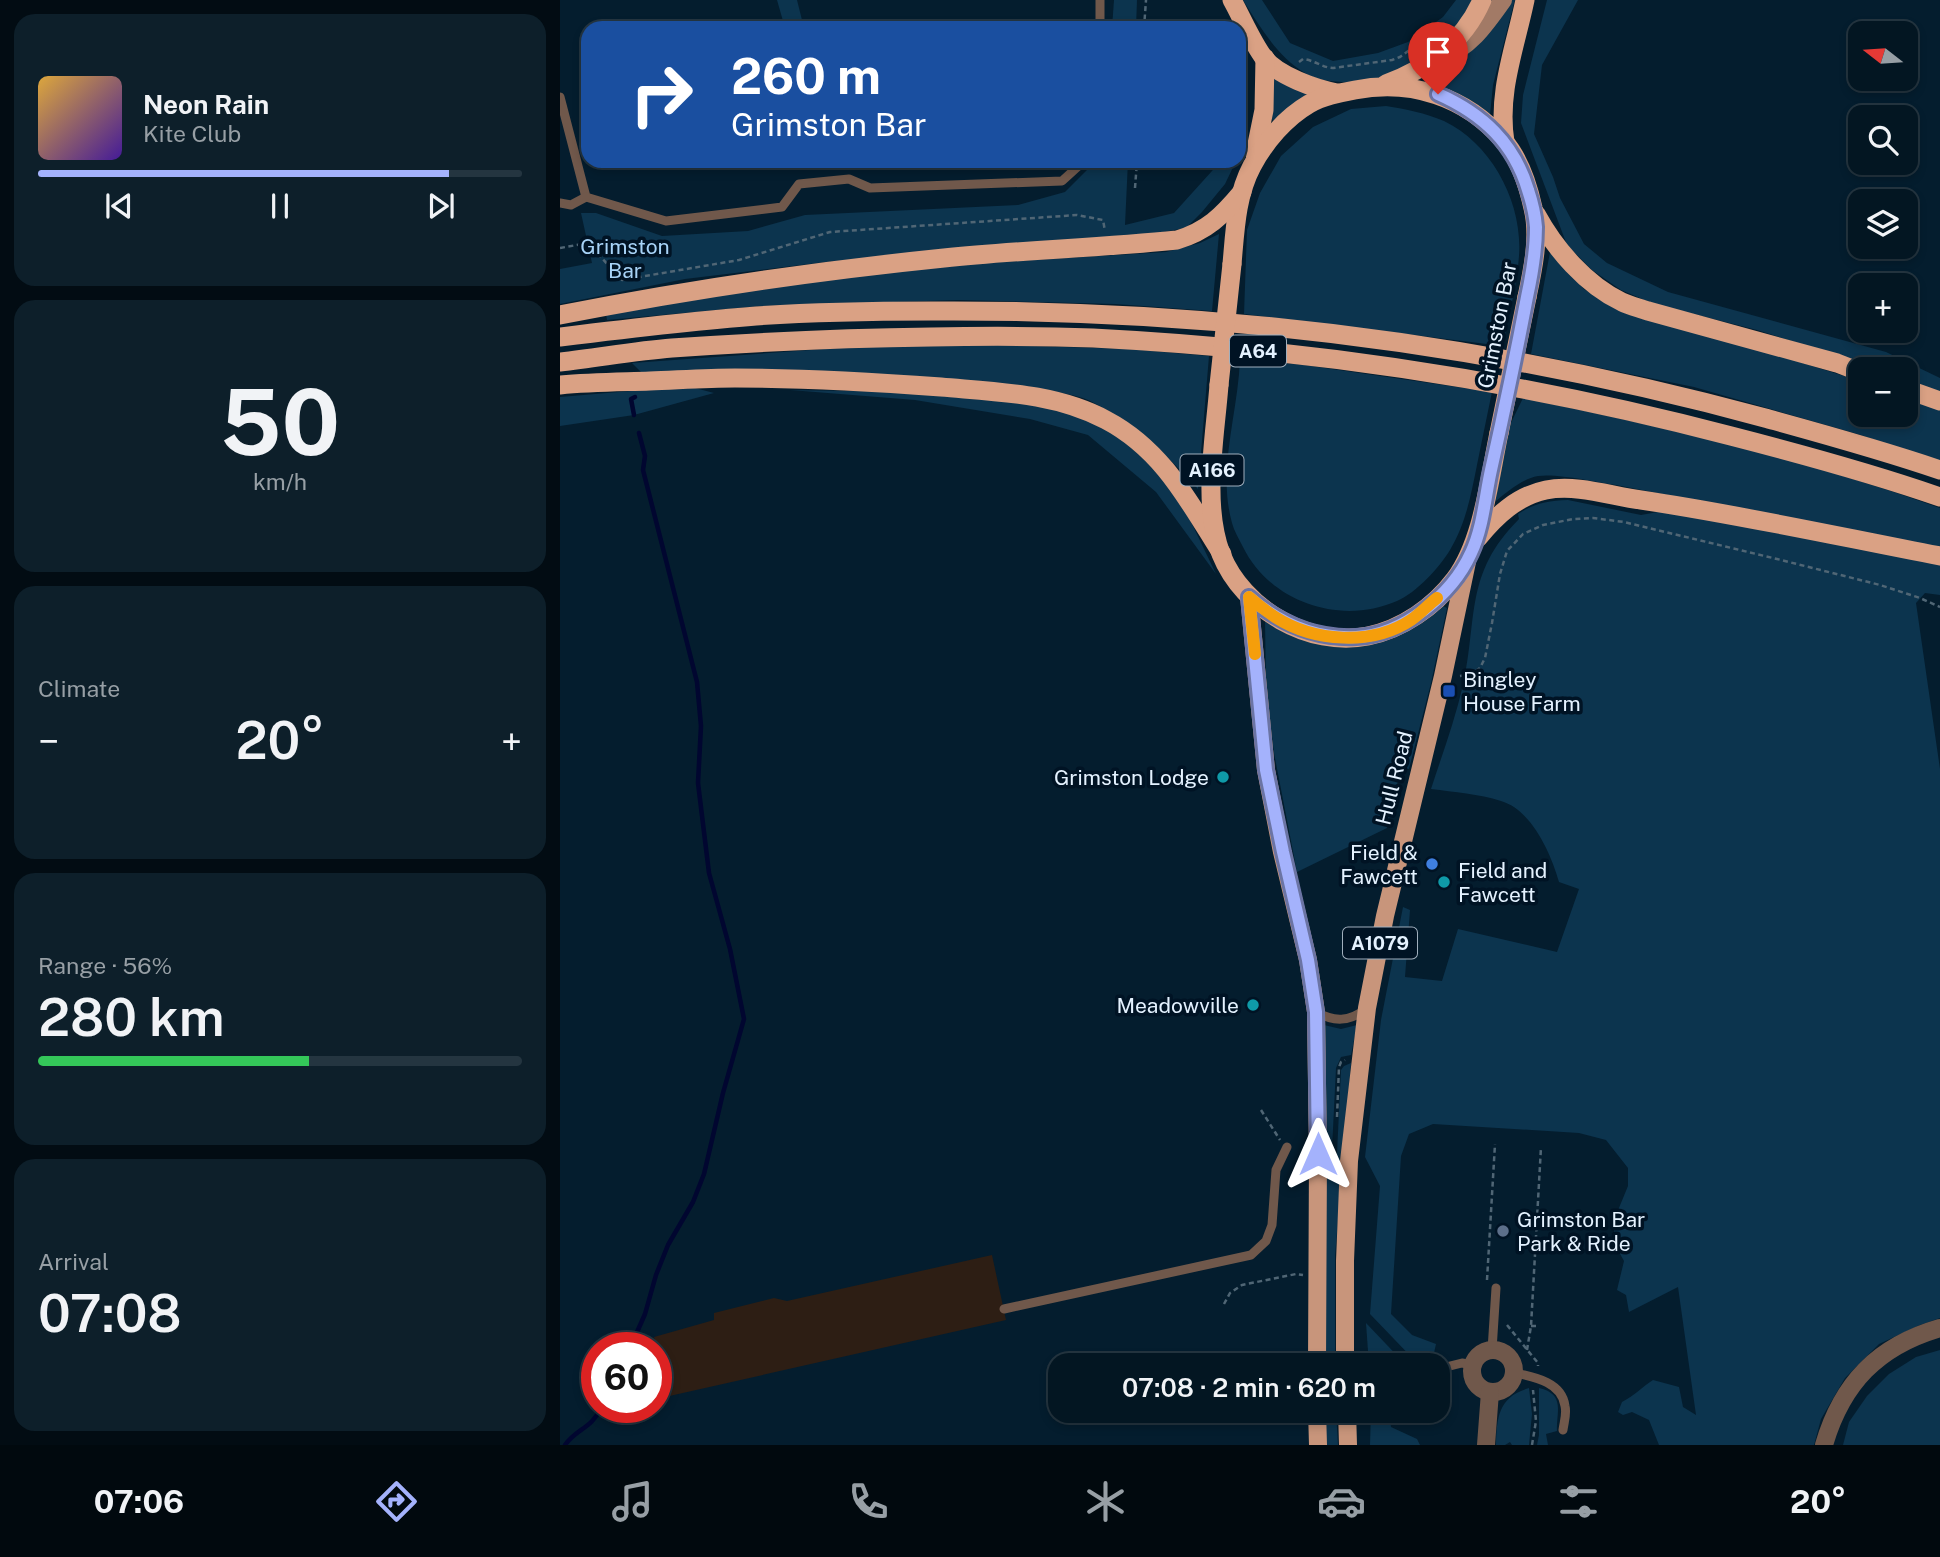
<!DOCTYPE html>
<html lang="en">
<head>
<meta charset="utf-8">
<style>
	:root { --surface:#031622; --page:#0d1f2a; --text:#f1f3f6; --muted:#979fa5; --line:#243540; --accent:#a4b2fc }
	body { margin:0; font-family:"Public Sans",sans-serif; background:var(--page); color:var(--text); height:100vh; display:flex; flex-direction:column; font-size:26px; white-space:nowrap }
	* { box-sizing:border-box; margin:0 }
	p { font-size:23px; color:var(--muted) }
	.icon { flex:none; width:38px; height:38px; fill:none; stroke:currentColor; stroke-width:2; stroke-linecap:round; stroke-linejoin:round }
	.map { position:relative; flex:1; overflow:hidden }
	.details { display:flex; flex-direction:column; gap:14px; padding:14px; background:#020c13; width:560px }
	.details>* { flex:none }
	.top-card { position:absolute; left:21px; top:21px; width:665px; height:147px; border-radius:21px; box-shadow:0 4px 10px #0003,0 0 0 2px var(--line); background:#1a4fa0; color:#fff; overflow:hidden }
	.needle { width:46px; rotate:287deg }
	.buttons { position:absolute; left:1288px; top:21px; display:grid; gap:14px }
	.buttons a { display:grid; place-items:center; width:70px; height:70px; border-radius:14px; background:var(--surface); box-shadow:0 4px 10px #0003,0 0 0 2px var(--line); font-size:35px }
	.speed { position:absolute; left:21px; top:1332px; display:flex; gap:14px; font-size:35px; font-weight:700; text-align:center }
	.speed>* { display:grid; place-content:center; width:91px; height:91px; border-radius:50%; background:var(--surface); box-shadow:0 4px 10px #0003,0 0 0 2px var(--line); line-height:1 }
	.speed .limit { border:10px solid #d22; background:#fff; color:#111 }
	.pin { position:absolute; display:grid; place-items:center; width:60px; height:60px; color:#fff; margin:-72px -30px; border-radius:50% 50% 50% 0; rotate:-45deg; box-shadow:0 0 7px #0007 }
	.pin .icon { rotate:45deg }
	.me { position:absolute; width:77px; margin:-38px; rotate:0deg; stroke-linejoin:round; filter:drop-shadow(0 0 5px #0008) }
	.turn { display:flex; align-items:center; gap:24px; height:147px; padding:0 35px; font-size:32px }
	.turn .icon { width:91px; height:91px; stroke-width:2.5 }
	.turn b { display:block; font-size:49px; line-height:60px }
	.big { font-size:52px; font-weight:600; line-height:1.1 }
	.details .card { flex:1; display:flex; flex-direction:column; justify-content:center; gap:10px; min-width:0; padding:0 24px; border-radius:21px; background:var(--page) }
	.details .dial { align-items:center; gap:0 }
	.dial b { font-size:91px; line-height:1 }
	.song { display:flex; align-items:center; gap:21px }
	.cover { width:84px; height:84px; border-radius:10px; background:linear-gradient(135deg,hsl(40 70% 55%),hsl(260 70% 35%)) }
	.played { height:7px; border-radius:4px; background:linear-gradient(90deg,var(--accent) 85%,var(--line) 85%) }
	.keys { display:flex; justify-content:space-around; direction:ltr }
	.heat { display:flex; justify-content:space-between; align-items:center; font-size:38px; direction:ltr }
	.charge { height:10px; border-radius:5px; background:linear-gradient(90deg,#34c759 56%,var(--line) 0) }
	.trip { position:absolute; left:488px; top:1353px; width:402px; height:70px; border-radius:21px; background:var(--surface); box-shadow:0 4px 10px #0003,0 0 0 2px var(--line); font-weight:600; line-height:70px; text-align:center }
	.tab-bar { display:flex; height:112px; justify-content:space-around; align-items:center; background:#01090e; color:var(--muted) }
	.tab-bar .icon { width:49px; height:49px }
	.tab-bar .current { color:var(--accent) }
	.tab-bar b { font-size:32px; color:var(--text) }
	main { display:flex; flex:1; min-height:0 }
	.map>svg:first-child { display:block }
	.industrial { fill:#2d1e14 }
	.green { fill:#0c344e }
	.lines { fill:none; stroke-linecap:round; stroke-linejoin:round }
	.stream { stroke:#010630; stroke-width:4.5 }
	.path { stroke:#506675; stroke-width:2.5; stroke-dasharray:5 3.5; stroke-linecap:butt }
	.service { stroke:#70584b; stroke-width:9 }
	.minor { stroke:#70584b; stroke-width:18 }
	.secondary { stroke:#a27a66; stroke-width:18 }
	.primary { stroke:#c8957b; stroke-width:18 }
	.trunk { stroke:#daa184; stroke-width:19 }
	.trunk-bridge { stroke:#daa184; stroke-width:19 }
	.route-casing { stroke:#6b74a4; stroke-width:18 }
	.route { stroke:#a4b2fc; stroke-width:12 }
	.slow { stroke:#f59e0b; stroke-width:12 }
	.transit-dot { fill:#1a4fb4; stroke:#001324; stroke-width:2.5 }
	.culture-dot { fill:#0f9aa8; stroke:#001324; stroke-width:2.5 }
	.shop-dot { fill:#3f7fe0; stroke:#001324; stroke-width:2.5 }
	.service-dot { fill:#5c6f8a; stroke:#001324; stroke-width:2.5 }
	.labels { text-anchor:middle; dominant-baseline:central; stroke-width:7; stroke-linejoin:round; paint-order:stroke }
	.shield { fill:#001324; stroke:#a0afbd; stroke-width:2 }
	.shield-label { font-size:19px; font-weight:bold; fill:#e4f2ff }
	.park-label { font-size:21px; fill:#a7d3f7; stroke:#001324 }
	.street-label { font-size:21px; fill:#e4f2ff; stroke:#001324 }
	.poi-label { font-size:21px; fill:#e4f2ff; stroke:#001324; text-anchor:start }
</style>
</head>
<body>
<main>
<section class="details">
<div class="card">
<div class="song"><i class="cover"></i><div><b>Neon Rain</b><p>Kite Club</p></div></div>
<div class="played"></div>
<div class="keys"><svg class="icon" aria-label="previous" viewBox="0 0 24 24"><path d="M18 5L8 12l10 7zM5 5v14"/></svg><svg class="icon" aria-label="pause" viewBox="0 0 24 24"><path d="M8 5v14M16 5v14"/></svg><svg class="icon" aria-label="next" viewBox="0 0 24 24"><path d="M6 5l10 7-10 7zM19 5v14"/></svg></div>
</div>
<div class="card dial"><b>50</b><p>km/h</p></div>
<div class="card"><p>Climate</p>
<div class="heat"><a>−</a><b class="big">20°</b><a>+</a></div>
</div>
<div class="card"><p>Range · 56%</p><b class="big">280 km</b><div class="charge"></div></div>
<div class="card"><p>Arrival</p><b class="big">07:08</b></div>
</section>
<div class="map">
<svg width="1380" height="1445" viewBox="0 0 1380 1445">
	<rect width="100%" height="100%" fill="#041d2e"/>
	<path class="industrial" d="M432 1255 446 1320 105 1397 97 1371 102 1368 94 1337 154 1320V1313L214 1298 227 1301Z"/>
	<g class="green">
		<path d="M217 0H237L244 28H225Z"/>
		<path d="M554 0H577L576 28H552Z"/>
		<path d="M683 0H702L730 43 773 61 818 53 848 42 883 17 896 0H918C908 13 897 31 884 42 875 50 845 70 834 74 813 84 765 86 745 73 717 56 700 27 683 0Z"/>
		<path d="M949 0H955L954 3 933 85 930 115 872 85V82L894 65 914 47Z"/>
		<path d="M987 0H1018L982 65 974 134 993 177 1000 198 1024 244 1047 263 1108 292 1326 352 1380 378V395L1346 380V369H1319L1197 330 1094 304 1061 290 1032 270 1007 245 961 123 963 95Z"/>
		<path d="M679 50C693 83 688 119 679 153Z"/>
		<path d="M713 77 751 95 713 121 712 119Z"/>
		<path d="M826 106C846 109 865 113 884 121 932 144 963 203 959 256 957 286 948 317 943 346L684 314 687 230 700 193 721 156 753 127 791 109Z"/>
		<path d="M536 161H568L565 225 614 213 661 161H676L665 184 642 212 626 228 597 233 266 262 125 279 0 304V269L32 263 21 213H36L102 236 188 231 245 215 458 205 505 192Z"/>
		<path d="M659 234 652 311 555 304 399 300 201 306 47 320 46 314 276 277 425 263 606 252 640 243Z"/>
		<path d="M990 252 1024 289 1054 308 1192 347 1300 381V415H1346V397L1380 410V463L1301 435 1134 387 971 354Z"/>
		<path d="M411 344 569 349 649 356 638 489C608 456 574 424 534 403 522 396 506 394 492 391L81 372 72 363 293 347Z"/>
		<path d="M680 359 744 365 932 392C927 416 922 440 917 465 911 495 906 523 890 550 879 568 856 593 837 601 780 626 710 602 683 547 679 539 674 531 672 523 657 469 678 414 680 359Z"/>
		<path d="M135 388 154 393 74 415 0 426V397L94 389Z"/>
		<path d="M230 390 358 392 456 401 495 409 534 422 569 444 600 475 622 503 656 574 596 492 528 435 470 419 355 400Z"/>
		<path d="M963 398C1104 427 1244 459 1380 508V548L1056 485C1036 482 996 473 978 476 962 479 948 491 936 501L933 494 946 433Z"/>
		<path d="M1008 500 1081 515 1114 509 1380 563V595L1365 593 1356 603 1380 769V1318L1360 1325 1319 1344 1285 1378 1261 1419 1254 1445H1099L1089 1420 1072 1412 1063 1415 1058 1412 1062 1402C1074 1396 1082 1387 1093 1380L1119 1387 1123 1407 1136 1415 1118 1287 1069 1312 1066 1295 1057 1290 1064 1261 1054 1243V1220L1068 1186V1168L1046 1140 1019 1133 873 1124 849 1134 841 1156 831 1314 852 1335 876 1344 872 1362 859 1365 810 1314 820 1186 805 1157 821 1020 843 907 850 910 845 977 882 981 898 929 997 952 1019 889 999 882C991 854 972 810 941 801 919 794 894 792 871 789 882 755 895 720 903 685 918 618 904 574 959 519L958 514C974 503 988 501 1008 500Z"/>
		<path d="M881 605 887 608 871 683 849 769 841 768 827 828 737 872 714 753 706 689 705 619 772 642Z"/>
		<path d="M764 1025 781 1029 797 1025 791 1055 781 1057 776 1068 771 1169 766 1171Z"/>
		<path d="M791 1063 775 1256V1365H764L766 1179 774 1177 776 1174 781 1070 784 1066Z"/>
		<path d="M806 1323 846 1365H809Z"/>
		<path d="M1380 1350V1445H1283L1289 1422 1307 1396 1329 1374 1356 1357Z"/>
		<path d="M969 1388 972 1414 969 1445H952L950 1442 945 1445H936C937 1417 938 1397 969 1388Z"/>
		<path d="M979 1388C1006 1394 996 1413 997 1431L986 1434 988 1445H977L979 1435Z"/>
		<path d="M811 1410 829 1411 831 1427 857 1439 860 1445H810Z"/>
		<path d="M766 1411H776L778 1445H766Z"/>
	</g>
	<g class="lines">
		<g class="stream">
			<path d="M74 415 71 399 75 397"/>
			<path d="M70 1348 85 1314 96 1275 108 1245 133 1202 144 1174 163 1093 184 1019 170 949 149 873 138 783 141 726 137 682 83 470 85 456 79 433"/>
			<path d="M5 1445C17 1428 32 1429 41 1407"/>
		</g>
		<g class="path">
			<path d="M584 28 586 0"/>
			<path d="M739 62 743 59C754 60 763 68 773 68L832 60 840 57 885 24"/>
			<path d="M575 188 577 161"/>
			<path d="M0 248 28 243 62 280 179 260 270 232 517 215 543 220 545 231"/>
			<path d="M900 676 912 674 920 668 925 658 932 623 940 574 947 551 963 534 983 525 1013 519 1033 518 1064 522 1217 559 1320 585 1360 598 1380 607"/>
			<path d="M701 1110 720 1140"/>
			<path d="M777 1117 779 1067 781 1062 785 1060"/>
			<path d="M927 1280 935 1144"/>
			<path d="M664 1304 670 1293 682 1285 736 1274 743 1275"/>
			<path d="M947 1325 978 1363V1366"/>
			<path d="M971 1326H978"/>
			<path d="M967 1350 971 1326 981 1147"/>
			<path d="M972 1445 976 1421 973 1390"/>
		</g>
		<g class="service">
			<path d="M540 28V0"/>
			<path d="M0 97 26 197 106 221 222 207 239 184 289 179 310 188 502 181 524 161"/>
			<path d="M0 203 11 205 26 197"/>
			<path d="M756 1012C774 1022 789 1022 806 1009"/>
			<path d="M444 1309 691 1255 706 1241 712 1225 716 1170 727 1147"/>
			<path d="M932 1350 936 1288"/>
			<path d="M878 1369 902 1363 913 1365"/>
			<path d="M955 1373C974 1377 1002 1382 1005 1406 1007 1414 1004 1422 1003 1430"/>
		</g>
		<g class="minor">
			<circle cx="933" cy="1371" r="21"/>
			<path d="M926 1445 930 1392"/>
			<path d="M1264 1445C1282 1383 1318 1346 1380 1328"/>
		</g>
		<path class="secondary" d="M879 60C910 47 924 27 943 0"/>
		<g class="primary">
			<path d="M689 596 706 770 722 852 748 960 756 1012 758 1154 757 1365"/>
			<path d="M785 1365V1261L789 1161 807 1008 825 916 883 676 907 562"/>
			<path d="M757 1410 758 1445"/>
			<path d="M787 1410 788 1445"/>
		</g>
		<g class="trunk">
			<path d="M672 0C682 18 692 42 704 58 718 76 756 89 777 93"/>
			<path d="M826 84C867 69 904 42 922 0"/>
			<path d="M945 142C937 93 955 48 965 0"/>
			<path d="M695 154 704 110 705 58"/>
			<path d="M976 214C995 249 1026 285 1062 302 1070 306 1080 308 1088 311L1277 363 1300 372"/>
			<path d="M672 264C675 231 676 196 692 166 705 142 725 118 749 104 763 96 779 93 795 90 851 79 906 97 943 140 959 158 968 185 973 208 980 236 973 269 967 297"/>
			<path d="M0 315C127 290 255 271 384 258 461 250 539 248 617 240 647 231 662 216 682 192"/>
			<path d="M0 337C65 329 130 321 196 316 254 312 313 311 371 311 652 309 933 344 1205 418 1263 434 1322 450 1380 470"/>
			<path d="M0 362C37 358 74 351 112 348 198 342 285 338 371 337 425 336 479 336 533 338 749 349 962 381 1171 436 1241 454 1311 473 1380 497"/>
			<path d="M0 385C30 382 60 382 90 381 118 380 147 378 175 378 244 378 313 382 381 387 437 392 496 393 546 420 603 450 629 502 662 554"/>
			<path d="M659 385C655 438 642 503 661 554 683 609 749 648 808 636 842 629 874 607 895 579 923 541 929 480 939 433"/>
			<path d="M1346 389 1380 401"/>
			<path d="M918 538C936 516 957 496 986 490 1017 484 1051 496 1081 500 1182 515 1281 537 1380 556"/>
		</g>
		<g class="trunk-bridge">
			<path d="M659 385 672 264"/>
			<path d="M939 433 967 297"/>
		</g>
	</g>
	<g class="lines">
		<defs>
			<path id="route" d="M758 1154 756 1012 748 960 723 852 706 770 689 597C720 624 754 639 796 637 843 635 892 595 911 553 923 528 925 497 931 470 944 412 956 355 967 297 972 274 976 251 976 227 975 214 972 202 968 190 954 143 923 114 878 94"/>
		</defs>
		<use href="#route" class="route-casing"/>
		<use href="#route" class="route"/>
		<path class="slow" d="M695 654 689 597C697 604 706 611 715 617 754 642 812 646 851 620 860 614 868 605 877 598"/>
	</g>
	<rect class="transit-dot" x="882" y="684" width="14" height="14" rx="3.5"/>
	<g class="culture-dot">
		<circle cx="663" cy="777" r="7"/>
		<circle cx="884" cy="882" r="7"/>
		<circle cx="693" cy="1005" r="7"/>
	</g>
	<circle class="shop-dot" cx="872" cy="864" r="7"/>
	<circle class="service-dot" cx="943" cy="1231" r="7"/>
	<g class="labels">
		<g class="shield">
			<rect x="670" y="335.5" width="56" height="31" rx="5"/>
			<rect x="620.5" y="454.5" width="63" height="31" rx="5"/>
			<rect x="783" y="927.5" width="74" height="31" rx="5"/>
		</g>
		<g class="shield-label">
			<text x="698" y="351">A64</text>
			<text x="652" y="470">A166</text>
			<text x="820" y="943">A1079</text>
		</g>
		<g class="park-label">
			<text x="65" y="246">Grimston<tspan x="65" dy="24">Bar</tspan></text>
		</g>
		<g class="street-label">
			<text transform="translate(937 325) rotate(-79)">Grimston Bar</text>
			<text transform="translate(834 778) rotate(-76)">Hull Road</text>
		</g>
		<g class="poi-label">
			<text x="903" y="679">Bingley<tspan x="903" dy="24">House Farm</tspan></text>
			<text x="649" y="777" text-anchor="end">Grimston Lodge</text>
			<text x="858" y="852" text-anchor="end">Field &amp;<tspan x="858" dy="24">Fawcett</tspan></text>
			<text x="898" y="870">Field and<tspan x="898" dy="24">Fawcett</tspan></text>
			<text x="679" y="1005" text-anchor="end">Meadowville</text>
			<text x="957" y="1219">Grimston Bar<tspan x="957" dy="24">Park &amp; Ride</tspan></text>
		</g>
	</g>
</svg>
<div class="buttons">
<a><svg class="needle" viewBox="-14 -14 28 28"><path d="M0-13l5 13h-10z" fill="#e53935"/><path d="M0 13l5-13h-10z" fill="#979fa5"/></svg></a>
<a><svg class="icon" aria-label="search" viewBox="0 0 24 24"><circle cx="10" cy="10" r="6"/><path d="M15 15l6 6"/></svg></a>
<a><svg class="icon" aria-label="layers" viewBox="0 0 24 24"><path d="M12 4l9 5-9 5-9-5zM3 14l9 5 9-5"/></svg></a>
<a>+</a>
<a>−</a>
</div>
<div class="speed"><div class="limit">60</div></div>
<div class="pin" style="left:878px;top:94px;background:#d93025"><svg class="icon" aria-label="arrive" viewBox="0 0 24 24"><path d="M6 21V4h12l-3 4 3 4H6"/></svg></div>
<svg class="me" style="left:758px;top:1154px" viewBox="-20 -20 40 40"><path d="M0-17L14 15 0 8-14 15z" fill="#a4b2fc" stroke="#fff" stroke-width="4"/></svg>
<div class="trip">07:08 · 2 min · 620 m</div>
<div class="top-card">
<div class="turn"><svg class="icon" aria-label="right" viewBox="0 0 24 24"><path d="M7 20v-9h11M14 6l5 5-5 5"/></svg><div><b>260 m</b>Grimston Bar</div></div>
</div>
</div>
</main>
<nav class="tab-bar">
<b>07:06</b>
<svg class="icon current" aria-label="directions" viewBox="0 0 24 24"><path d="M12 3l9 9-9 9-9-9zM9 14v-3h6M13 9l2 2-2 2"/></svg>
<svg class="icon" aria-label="music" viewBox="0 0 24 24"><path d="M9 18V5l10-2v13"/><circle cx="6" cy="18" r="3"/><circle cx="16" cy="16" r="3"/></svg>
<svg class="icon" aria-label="phone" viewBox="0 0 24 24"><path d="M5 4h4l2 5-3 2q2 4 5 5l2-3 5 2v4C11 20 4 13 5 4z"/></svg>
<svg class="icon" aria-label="climate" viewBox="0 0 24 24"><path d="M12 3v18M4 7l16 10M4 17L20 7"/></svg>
<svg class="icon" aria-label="car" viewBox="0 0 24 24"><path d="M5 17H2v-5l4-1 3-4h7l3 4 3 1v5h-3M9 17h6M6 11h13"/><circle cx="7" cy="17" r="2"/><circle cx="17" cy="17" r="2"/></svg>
<svg class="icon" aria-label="filters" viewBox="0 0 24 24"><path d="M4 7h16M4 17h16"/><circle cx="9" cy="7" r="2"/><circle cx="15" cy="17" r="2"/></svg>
<b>20°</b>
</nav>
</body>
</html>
